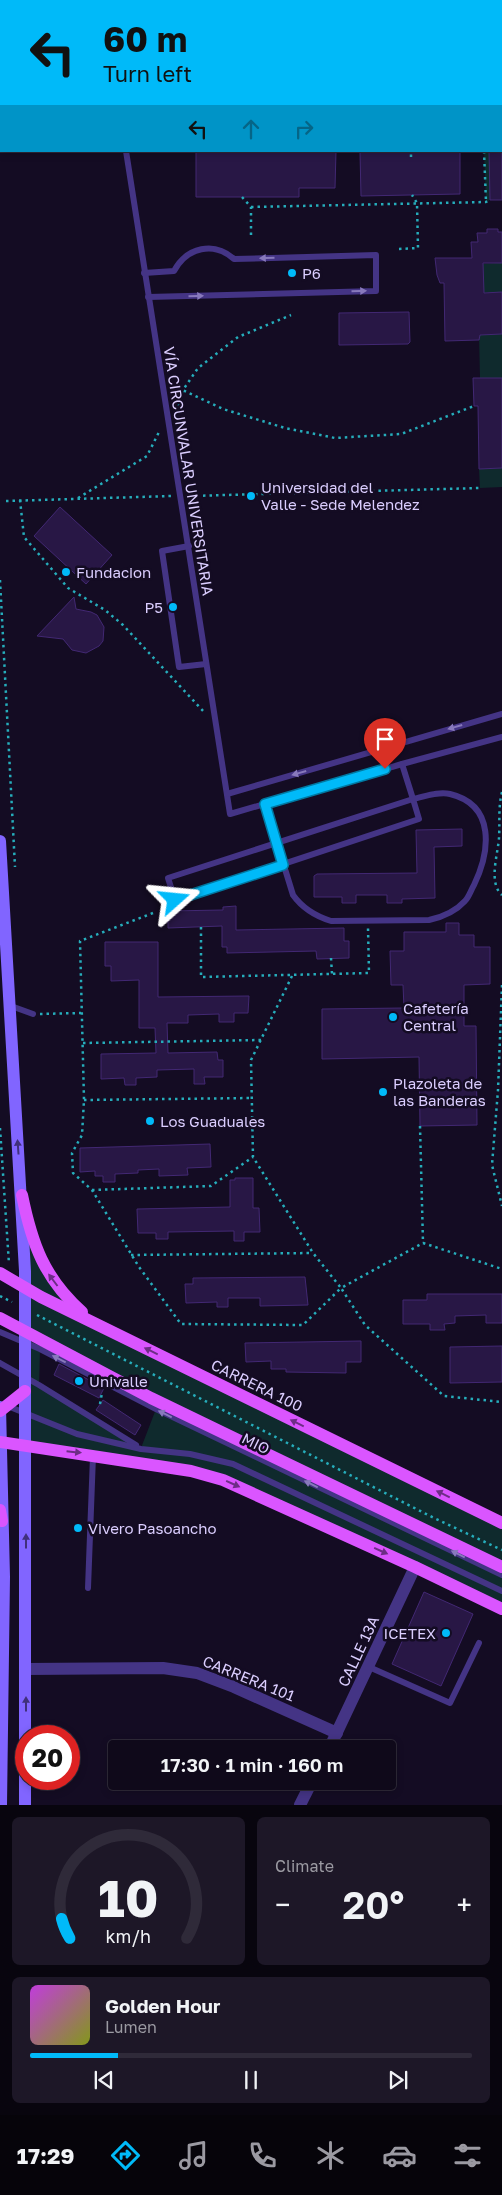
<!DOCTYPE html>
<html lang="en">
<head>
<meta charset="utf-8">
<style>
	:root { --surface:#0f091a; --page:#1d1727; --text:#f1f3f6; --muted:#9b9aa2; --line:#2f2a39; --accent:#00baf9 }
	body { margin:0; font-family:"Golos Text",sans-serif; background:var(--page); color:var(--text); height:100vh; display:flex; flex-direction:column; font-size:19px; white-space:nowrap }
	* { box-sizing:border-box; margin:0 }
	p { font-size:16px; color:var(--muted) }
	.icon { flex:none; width:28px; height:28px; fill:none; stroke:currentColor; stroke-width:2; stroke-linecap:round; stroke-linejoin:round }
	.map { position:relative; height:1805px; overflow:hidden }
	.sheet { display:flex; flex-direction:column; gap:12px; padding:12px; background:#08050e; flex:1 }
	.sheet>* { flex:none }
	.guide { position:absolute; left:0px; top:0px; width:502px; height:152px; box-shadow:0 2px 8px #0003,0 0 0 1px var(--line); background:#00baf9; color:#111; overflow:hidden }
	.speed { position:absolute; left:15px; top:1725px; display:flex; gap:10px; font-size:25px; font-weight:700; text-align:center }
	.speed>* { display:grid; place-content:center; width:65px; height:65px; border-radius:50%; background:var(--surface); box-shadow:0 2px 8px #0003,0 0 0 1px var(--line); line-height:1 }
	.speed .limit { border:8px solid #d22; background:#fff; color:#111 }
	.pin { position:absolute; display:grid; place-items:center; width:42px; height:42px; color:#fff; margin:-51px -21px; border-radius:50% 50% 50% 0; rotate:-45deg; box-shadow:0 0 5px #0007 }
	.pin .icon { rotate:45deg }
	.me { position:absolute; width:55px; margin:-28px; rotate:72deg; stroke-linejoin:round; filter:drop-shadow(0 0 4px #0008) }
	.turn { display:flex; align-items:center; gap:18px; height:105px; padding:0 20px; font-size:22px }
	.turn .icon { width:65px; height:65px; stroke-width:2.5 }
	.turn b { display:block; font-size:35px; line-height:42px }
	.lanes { display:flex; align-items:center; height:48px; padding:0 20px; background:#0003; justify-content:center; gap:25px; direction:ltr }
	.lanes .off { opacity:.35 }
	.big { font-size:38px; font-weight:600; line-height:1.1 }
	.sheet .card { flex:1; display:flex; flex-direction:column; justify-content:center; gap:8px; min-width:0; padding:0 18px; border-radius:8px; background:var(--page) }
	.sheet .dial { align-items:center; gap:0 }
	.dial svg { height:130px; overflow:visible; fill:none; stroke:var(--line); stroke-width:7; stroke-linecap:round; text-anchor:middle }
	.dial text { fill:var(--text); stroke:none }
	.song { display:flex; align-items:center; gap:15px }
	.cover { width:60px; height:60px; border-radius:8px; background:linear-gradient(135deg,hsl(290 70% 55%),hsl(70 70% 35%)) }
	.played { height:5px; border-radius:2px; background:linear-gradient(90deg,var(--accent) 20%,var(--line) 20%) }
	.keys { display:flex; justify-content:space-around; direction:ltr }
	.heat { display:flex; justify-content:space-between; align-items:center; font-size:28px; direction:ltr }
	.sheet .tiles { flex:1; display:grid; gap:12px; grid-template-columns:1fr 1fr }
	.card:last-child { grid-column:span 2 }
	.trip { position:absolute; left:108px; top:1740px; width:288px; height:50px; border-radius:5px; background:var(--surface); box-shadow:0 2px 8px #0003,0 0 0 1px var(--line); font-weight:600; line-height:50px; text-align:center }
	.tabs { display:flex; height:80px; justify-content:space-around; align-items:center; background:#06040a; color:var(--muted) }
	.tabs .icon { width:35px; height:35px }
	.tabs .current { color:var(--accent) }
	.tabs b { font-size:22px; color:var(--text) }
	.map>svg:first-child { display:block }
	.green { fill:#0f2a2d; fill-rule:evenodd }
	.building { fill:#281745; stroke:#422873 }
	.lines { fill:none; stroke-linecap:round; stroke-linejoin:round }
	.path { stroke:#26adbb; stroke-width:2.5; stroke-dasharray:2.5 4; stroke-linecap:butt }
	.lane { stroke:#443485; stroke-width:6 }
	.street { stroke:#443485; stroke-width:12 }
	.secondary { stroke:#8165ff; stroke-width:12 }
	.primary { stroke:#da55ff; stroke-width:12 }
	.oneway { fill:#8879bc }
	.oneway2 { fill:#40307b }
	.oneway3 { fill:#6d2d86 }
	.route-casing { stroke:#0079a2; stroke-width:12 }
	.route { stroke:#00baf9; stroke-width:9 }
	.poi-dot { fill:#00baf9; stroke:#140c23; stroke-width:2 }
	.labels { text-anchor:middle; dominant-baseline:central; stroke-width:5; stroke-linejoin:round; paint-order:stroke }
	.poi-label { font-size:15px; fill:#dbceff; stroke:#140c23; text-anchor:start }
	.street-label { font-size:15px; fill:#dbceff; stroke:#140c23 }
</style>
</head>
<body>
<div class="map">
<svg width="502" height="1805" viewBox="0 0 502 1805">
	<rect width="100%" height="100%" fill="#140c23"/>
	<g class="green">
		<path d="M484 151H489L490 200 486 202Z"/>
		<path d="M502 263V292L478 293C484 280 484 275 477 264Z"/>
		<path d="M502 334V378H480L479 335Z"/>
		<path d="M502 468V487L480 488 479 469Z"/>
		<path d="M27 1223 35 1249 89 1318 502 1523V1609L223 1480 25 1447ZM40 1350 156 1409 141 1448 39 1385Z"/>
	</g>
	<g class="building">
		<path d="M196 151H336L335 188H299V197H196Z"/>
		<path d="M460 151V194L361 196 360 152Z"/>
		<path d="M489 151H502V200H490Z"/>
		<path d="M487 229H498V232H502V263H483L484 293 502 292V334L480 335 479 340 445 341 444 283H440L437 275 435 258H472L471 242H478L477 233H487Z"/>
		<path d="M409 312 410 342 408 344 339 345V313Z"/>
		<path d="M473 378H502V468L479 469 478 406H474Z"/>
		<path d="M60 507 112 555 86 584 34 536Z"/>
		<path d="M74 597 76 609 91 612 97 615 104 627 103 641 99 646 86 653 72 650 63 639 37 636Z"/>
		<path d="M462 829V846L434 847 435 898 402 899V903H387V895H356V903H342V897H314V876L317 874 417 873 416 830Z"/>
		<path d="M236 906V930L344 928V941H349V958L317 959 316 951 227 953V947H222V926L168 928V911L223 910V907Z"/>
		<path d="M446 923H459V935H474V947H490V984L464 985V1026H476L477 1125 420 1126 419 1057 322 1059V1009L404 1008 403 985H391L390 951H404V932H446Z"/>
		<path d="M105 942H158V997L249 996 248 1013H234V1022H219V1014L188 1015V1023H167L168 1053 217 1052 218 1060H223V1077H204L205 1084H194V1069L157 1070V1077L136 1078V1085H125L124 1078 101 1079V1054L156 1053 155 1028H139V980L111 981V966H105Z"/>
		<path d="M210 1144 211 1167 187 1168 188 1175 159 1176V1169L138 1170V1173L115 1174V1182H103V1176H95V1171L80 1172V1148Z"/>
		<path d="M235 1178H253V1208H259L260 1232H244V1241H234V1231L168 1232V1239H156V1233H138L137 1209 230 1207V1180H235Z"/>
		<path d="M305 1277 308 1305 260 1306V1298H228V1307H217V1302L186 1303 185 1284H193V1278Z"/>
		<path d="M427 1294H502V1323H486V1315L455 1316V1323L444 1324 445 1330H430V1324H403V1300H427Z"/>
		<path d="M361 1341V1362H346V1373L286 1372V1369H271V1361L246 1362 245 1343Z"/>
		<path d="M502 1346V1382L450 1383V1347Z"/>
		<path d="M59 1364 104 1388 99 1398 54 1375Z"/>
		<path d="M103 1400 141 1425 135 1435 96 1410Z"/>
		<path d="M424 1592 473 1614 441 1686 392 1664Z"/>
	</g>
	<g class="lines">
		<g class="path">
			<path d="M101 0V1"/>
			<path d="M481 0V1"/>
			<path d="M484 151 486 202"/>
			<path d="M411 157V151"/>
			<path d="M242 197 251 207V239"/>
			<path d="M251 207 486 202 490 200"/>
			<path d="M399 249 418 248 417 203 412 195"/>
			<path d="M172 385 223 409 285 428 335 438 401 434 474 406"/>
			<path d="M177 412 183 390 198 368 238 337 291 315"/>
			<path d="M190 496 480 488"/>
			<path d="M78 498 147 456 160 430"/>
			<path d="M20 500 24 537 68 588 105 610 123 625 204 712"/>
			<path d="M6 501 172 496"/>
			<path d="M0 580 15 867"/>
			<path d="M502 792C498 808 500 822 499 838 498 854 488 883 502 895"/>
			<path d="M153 913 80 941 84 1100 82 1135 72 1153 73 1173 92 1190 139 1267 181 1324 303 1325 341 1288 365 1325 444 1396 502 1402"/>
			<path d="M201 927V977L369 973 368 928"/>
			<path d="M331 958 332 974"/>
			<path d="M292 976 251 1060 253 1157 313 1253 341 1288 423 1243 502 1269"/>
			<path d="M502 985 498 1090 492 1165 502 1206"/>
			<path d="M40 1014 81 1013"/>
			<path d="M83 1043 261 1040"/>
			<path d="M84 1100 252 1098"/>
			<path d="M420 1126 423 1243"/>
			<path d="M0 1128 9 1264"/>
			<path d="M92 1190 211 1186 253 1157"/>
			<path d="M131 1255 313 1253"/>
			<path d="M0 1296 12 1302"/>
			<path d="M37 1315 434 1518 502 1550"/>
			<path d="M100 1404 102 1393"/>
		</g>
		<g class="lane">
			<path d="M227 1 228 0"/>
			<path d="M126 151 230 814 402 764 502 737"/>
			<path d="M144 273 174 271C187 247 214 241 234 259L376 255V291L148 297"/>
			<path d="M189 546 162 551 179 667 206 664"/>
			<path d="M227 794 502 714"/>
			<path d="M413 799 419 819 175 900 168 878Z"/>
			<path d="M265 804 293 895C303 909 315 916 331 921L429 920C443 917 455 912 465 901 469 897 471 890 474 885 490 852 496 805 450 794 438 791 424 797 413 799L402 764"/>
			<path d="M11 1006 33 1014"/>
			<path d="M0 1332 40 1349 156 1409 502 1575"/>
			<path d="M0 1363 39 1385 136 1445"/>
			<path d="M5 1405 77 1434 141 1449 190 1454 233 1464 502 1591"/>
			<path d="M88 1588 93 1456"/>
			<path d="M369 1667 450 1703 479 1643"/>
		</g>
		<g class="street">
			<path d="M26 1669 163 1668 197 1673 234 1687 337 1733"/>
			<path d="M329 1749 415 1567"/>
			<path d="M300 1805 312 1781"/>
		</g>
		<g class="secondary">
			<path d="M0 841 25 1271V1805"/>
			<path d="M0 1407 4 1577 1 1805"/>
		</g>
		<g class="primary">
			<path d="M22 1195C32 1244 44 1278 82 1312"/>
			<path d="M0 1273 41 1297 502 1523"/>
			<path d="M0 1318 151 1398 502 1567"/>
			<path d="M0 1411 25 1391"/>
			<path d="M0 1442 191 1471 223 1480 415 1567 502 1609"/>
			<path d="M0 1510 2 1521"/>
		</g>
	</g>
	<defs><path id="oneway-solid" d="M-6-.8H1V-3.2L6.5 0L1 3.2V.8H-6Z" transform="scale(1.25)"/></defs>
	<g class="oneway">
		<use href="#oneway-solid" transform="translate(267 258) rotate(178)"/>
		<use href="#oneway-solid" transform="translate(359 291) rotate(-2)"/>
		<use href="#oneway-solid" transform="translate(196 296) rotate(-2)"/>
		<use href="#oneway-solid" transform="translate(455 727) rotate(164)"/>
		<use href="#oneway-solid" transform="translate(299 773) rotate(164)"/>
		<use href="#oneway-solid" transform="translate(59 1359) rotate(-153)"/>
		<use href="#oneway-solid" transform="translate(165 1414) rotate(-154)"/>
		<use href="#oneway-solid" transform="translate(311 1484) rotate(-154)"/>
		<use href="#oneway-solid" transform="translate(458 1554) rotate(-154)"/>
	</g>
	<g class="oneway2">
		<use href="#oneway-solid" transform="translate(18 1147) rotate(-94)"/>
		<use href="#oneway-solid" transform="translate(26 1541) rotate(-90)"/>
		<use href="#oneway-solid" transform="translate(26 1704) rotate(-90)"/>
	</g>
	<g class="oneway3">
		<use href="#oneway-solid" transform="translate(53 1280) rotate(-127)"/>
		<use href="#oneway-solid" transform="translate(151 1351) rotate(-154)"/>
		<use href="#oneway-solid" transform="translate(297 1423) rotate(-154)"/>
		<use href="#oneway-solid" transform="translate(74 1452) rotate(6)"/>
		<use href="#oneway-solid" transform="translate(233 1484) rotate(24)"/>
		<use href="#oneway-solid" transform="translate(443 1494) rotate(-154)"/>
		<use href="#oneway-solid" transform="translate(381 1551) rotate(24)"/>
	</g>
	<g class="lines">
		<defs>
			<path id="route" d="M175 900 283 865 265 804 385 769"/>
		</defs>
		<use href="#route" class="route-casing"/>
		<use href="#route" class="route"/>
	</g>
	<g class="poi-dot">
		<circle cx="292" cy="273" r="5"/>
		<circle cx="251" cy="496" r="5"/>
		<circle cx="66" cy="572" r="5"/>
		<circle cx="173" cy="607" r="5"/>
		<circle cx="393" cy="1017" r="5"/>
		<circle cx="383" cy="1092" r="5"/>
		<circle cx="150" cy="1121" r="5"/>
		<circle cx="79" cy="1381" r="5"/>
		<circle cx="78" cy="1528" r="5"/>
		<circle cx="446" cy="1633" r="5"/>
	</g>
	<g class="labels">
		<g class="poi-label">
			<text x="302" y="273">P6</text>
			<text x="261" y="487">Universidad del<tspan x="261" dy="17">Valle - Sede Melendez</tspan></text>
			<text x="76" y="572">Fundacion</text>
			<text x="163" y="607" text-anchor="end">P5</text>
			<text x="403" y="1008">Cafetería<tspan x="403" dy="17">Central</tspan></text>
			<text x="393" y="1083">Plazoleta de<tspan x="393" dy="17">las Banderas</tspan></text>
			<text x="160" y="1121">Los Guaduales</text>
			<text x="89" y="1381">Univalle</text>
			<text x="88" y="1528">Vivero Pasoancho</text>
			<text x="436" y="1633" text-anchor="end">ICETEX</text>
		</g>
		<g class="street-label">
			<text transform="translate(189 471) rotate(81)">VÍA CIRCUNVALAR UNIVERSITARIA</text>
			<text transform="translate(257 1385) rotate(26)">CARRERA 100</text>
			<text transform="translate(256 1443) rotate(26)">MIO</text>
			<text transform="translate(358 1651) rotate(-65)">CALLE 13A</text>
			<text transform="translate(249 1678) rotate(22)">CARRERA 101</text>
		</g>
	</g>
</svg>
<div class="speed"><div class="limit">20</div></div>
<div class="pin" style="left:385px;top:769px;background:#d93025"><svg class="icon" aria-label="arrive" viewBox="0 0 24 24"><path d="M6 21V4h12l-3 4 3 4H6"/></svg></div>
<svg class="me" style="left:175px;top:900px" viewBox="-20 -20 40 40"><path d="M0-17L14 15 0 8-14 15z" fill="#00baf9" stroke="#fff" stroke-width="4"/></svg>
<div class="trip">17:30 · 1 min · 160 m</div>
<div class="guide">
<div class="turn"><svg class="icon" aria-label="left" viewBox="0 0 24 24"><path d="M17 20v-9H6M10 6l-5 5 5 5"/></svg><div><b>60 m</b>Turn left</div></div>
<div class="lanes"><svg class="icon" aria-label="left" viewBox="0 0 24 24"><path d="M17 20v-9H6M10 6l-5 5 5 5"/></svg><svg class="icon off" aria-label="ahead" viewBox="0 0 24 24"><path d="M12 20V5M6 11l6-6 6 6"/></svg><svg class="icon off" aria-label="right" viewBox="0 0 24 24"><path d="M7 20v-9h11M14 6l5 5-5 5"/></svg></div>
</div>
</div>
<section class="sheet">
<div class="tiles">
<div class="card dial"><svg viewBox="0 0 100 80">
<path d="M14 69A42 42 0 1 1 86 69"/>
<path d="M14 69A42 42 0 0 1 9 57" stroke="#00baf9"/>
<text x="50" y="56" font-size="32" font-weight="700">10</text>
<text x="50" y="72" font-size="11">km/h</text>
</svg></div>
<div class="card"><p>Climate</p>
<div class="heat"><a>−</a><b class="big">20°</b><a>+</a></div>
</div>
<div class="card">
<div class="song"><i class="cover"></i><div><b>Golden Hour</b><p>Lumen</p></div></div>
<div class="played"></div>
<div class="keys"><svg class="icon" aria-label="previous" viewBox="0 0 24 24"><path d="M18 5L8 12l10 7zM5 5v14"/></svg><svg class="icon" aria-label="pause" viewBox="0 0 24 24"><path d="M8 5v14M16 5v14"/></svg><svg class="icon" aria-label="next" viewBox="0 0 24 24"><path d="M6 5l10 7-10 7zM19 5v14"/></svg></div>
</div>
</div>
</section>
<nav class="tabs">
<b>17:29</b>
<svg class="icon current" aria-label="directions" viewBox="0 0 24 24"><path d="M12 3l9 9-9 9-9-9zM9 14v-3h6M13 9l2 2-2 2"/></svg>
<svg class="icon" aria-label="music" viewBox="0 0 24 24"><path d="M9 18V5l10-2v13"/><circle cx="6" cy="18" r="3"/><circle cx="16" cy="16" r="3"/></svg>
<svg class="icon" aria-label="phone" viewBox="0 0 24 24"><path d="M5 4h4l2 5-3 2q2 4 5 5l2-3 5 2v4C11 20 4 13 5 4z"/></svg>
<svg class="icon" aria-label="climate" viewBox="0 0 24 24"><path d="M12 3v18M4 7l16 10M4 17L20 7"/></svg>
<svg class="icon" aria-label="car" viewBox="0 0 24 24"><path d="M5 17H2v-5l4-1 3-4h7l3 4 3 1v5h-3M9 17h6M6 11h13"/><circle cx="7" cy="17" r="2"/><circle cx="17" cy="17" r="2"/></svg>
<svg class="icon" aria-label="filters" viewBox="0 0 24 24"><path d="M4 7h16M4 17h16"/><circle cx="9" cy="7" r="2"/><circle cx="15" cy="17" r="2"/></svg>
</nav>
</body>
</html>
